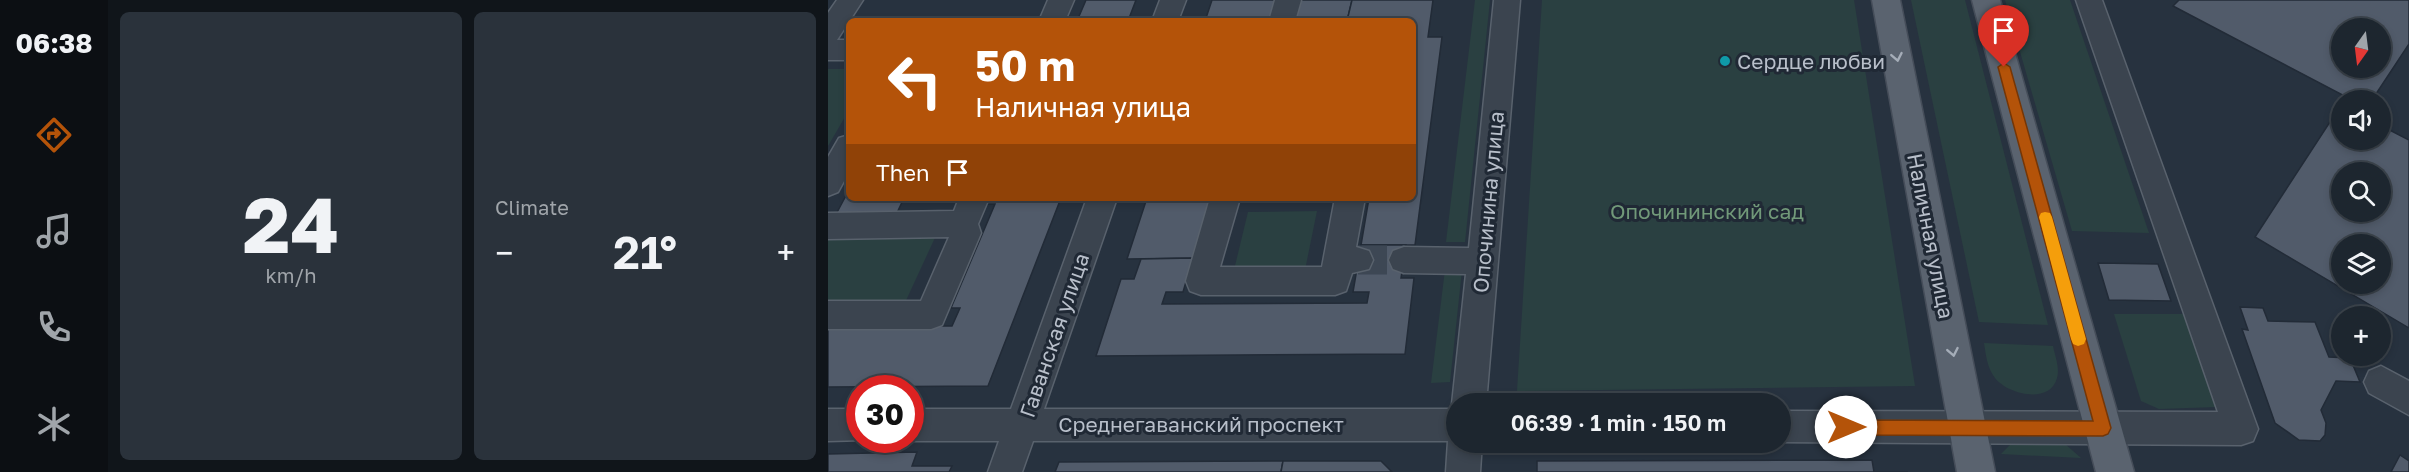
<!DOCTYPE html>
<html lang="en">
<head>
<meta charset="utf-8">
<style>
	:root { --surface:#1d262f; --page:#2a323b; --text:#f1f3f6; --muted:#a0a5aa; --line:#3b434b; --accent:#b45309 }
	body { margin:0; font-family:"Golos Text",sans-serif; background:var(--page); color:var(--text); height:100vh; display:flex; flex-direction:column; font-size:22px; white-space:nowrap }
	* { box-sizing:border-box; margin:0 }
	p { font-size:20px; color:var(--muted) }
	.icon { flex:none; width:33px; height:33px; fill:none; stroke:currentColor; stroke-width:2; stroke-linecap:round; stroke-linejoin:round }
	.map { position:relative; flex:1; overflow:hidden }
	.drawer { display:flex; flex-direction:column; gap:12px; padding:12px; background:#10151a; width:720px }
	.drawer>* { flex:none }
	.banner { position:absolute; left:18px; top:18px; width:570px; height:183px; border-radius:9px; box-shadow:0 3px 9px #0003,0 0 0 2px var(--line); background:#b45309; color:#fff; overflow:hidden }
	.needle { width:39px; rotate:194deg }
	.tools { position:absolute; left:1503px; top:18px; display:grid; gap:12px }
	.tools a { display:grid; place-items:center; width:60px; height:60px; border-radius:50%; background:var(--surface); box-shadow:0 3px 9px #0003,0 0 0 2px var(--line); font-size:30px }
	.speed { position:absolute; left:18px; top:375px; display:flex; gap:12px; font-size:30px; font-weight:700; text-align:center }
	.speed>* { display:grid; place-content:center; width:78px; height:78px; border-radius:50%; background:var(--surface); box-shadow:0 3px 9px #0003,0 0 0 2px var(--line); line-height:1 }
	.speed .limit { border:9px solid #d22; background:#fff; color:#111 }
	.pin { position:absolute; display:grid; place-items:center; width:51px; height:51px; color:#fff; margin:-62px -26px; border-radius:50% 50% 50% 0; rotate:-45deg; box-shadow:0 0 6px #0007 }
	.pin .icon { rotate:45deg }
	.me { position:absolute; width:66px; margin:-33px; rotate:90deg; stroke-linejoin:round; filter:drop-shadow(0 0 4px #0008) }
	.turn { display:flex; align-items:center; gap:21px; height:126px; padding:0 30px; font-size:27px }
	.turn .icon { width:78px; height:78px; stroke-width:2.5 }
	.turn b { display:block; font-size:42px; line-height:51px }
	.then { display:flex; align-items:center; height:57px; padding:0 30px; background:#0003; gap:12px; font-size:22px }
	.big { font-size:45px; font-weight:600; line-height:1.1 }
	.drawer .tile { flex:1; display:flex; flex-direction:column; justify-content:center; gap:9px; min-width:0; padding:0 21px; border-radius:9px; background:var(--page) }
	.drawer .dial { align-items:center; gap:0 }
	.dial b { font-size:78px; line-height:1 }
	.heat { display:flex; justify-content:space-between; align-items:center; font-size:33px; direction:ltr }
	.drawer .tiles { flex:1; display:grid; gap:12px; grid-template-columns:repeat(2,1fr) }
	.trip { position:absolute; left:618px; top:393px; width:345px; height:60px; border-radius:30px; background:var(--surface); box-shadow:0 3px 9px #0003,0 0 0 2px var(--line); font-weight:600; line-height:60px; text-align:center }
	main { display:flex; flex:1; min-height:0 }
	.tab-bar { display:flex; flex-direction:column; width:108px; justify-content:space-around; align-items:center; background:#0c0f13; color:var(--muted) }
	.tab-bar .icon { width:42px; height:42px }
	.tab-bar .selected { color:var(--accent) }
	.tab-bar b { font-size:27px; color:var(--text) }
	.map>svg:first-child { display:block }
	.green { fill:#2a4041 }
	.building { fill:#515b6a; stroke:#222b37; stroke-width:1.5; fill-rule:evenodd }
	.lines { fill:none; stroke-linecap:round; stroke-linejoin:round }
	.minor-tunnel { stroke:#3d4754; stroke-width:29; stroke-dasharray:29 15; stroke-linecap:butt }
	.minor-casing { stroke:#59626d; stroke-width:3 }
	.major-casing { stroke:#454d59; stroke-width:3 }
	.minor { fill:#3b444f; fill-rule:evenodd }
	.major { fill:#5a636f; fill-rule:evenodd }
	.oneway { stroke:#a5adb8 }
	.route { fill:#b45309; stroke:#753606; stroke-width:1.5 }
	.slow { fill:#f59e0b }
	.culture-dot { fill:#0f9aa8; stroke:#202935; stroke-width:2 }
	.labels { text-anchor:middle; dominant-baseline:central; stroke-width:6; stroke-linejoin:round; paint-order:stroke }
	.poi-label { font-size:21px; fill:#b8bfca; stroke:#202935; text-anchor:start }
	.street-label { font-size:21px; fill:#b8bfca; stroke:#202935 }
	.park-label { font-size:21px; fill:#719979; stroke:#202935 }
</style>
</head>
<body>
<main>
<nav class="tab-bar">
<b>06:38</b>
<svg class="icon selected" aria-label="directions" viewBox="0 0 24 24"><path d="M12 3l9 9-9 9-9-9zM9 14v-3h6M13 9l2 2-2 2"/></svg>
<svg class="icon" aria-label="music" viewBox="0 0 24 24"><path d="M9 18V5l10-2v13"/><circle cx="6" cy="18" r="3"/><circle cx="16" cy="16" r="3"/></svg>
<svg class="icon" aria-label="phone" viewBox="0 0 24 24"><path d="M5 4h4l2 5-3 2q2 4 5 5l2-3 5 2v4C11 20 4 13 5 4z"/></svg>
<svg class="icon" aria-label="climate" viewBox="0 0 24 24"><path d="M12 3v18M4 7l16 10M4 17L20 7"/></svg>
</nav>
<section class="drawer">
<div class="tiles">
<div class="tile dial"><b>24</b><p>km/h</p></div>
<div class="tile"><p>Climate</p>
<div class="heat"><a>−</a><b class="big">21°</b><a>+</a></div>
</div>
</div>
</section>
<div class="map">
<svg width="1581" height="472" viewBox="0 0 1581 472">
	<rect width="100%" height="100%" fill="#27323f"/>
	<g class="green">
		<path d="M647 0H662L637 242H618Z"/>
		<path d="M714 0H1026L1087 386 689 391Z"/>
		<path d="M1083 0H1137L1220 325 1151 322Z"/>
		<path d="M1177 0H1242L1321 233 1244 231Z"/>
		<path d="M17 66H21V110L0 146V69H20Z"/>
		<path d="M489 211 477 270H406L420 212Z"/>
		<path d="M111 229 75 307H0V230Z"/>
		<path d="M617 270H634L622 382 603 383Z"/>
		<path d="M1286 314H1363L1389 407 1331 409 1313 401Z"/>
		<path d="M1156 343 1225 346C1227 356 1232 368 1229 378 1222 405 1179 394 1167 378 1159 368 1158 355 1156 343Z"/>
		<path d="M1227 441 1237 444 1253 458 1173 454 1185 442Z"/>
	</g>
	<g class="building">
		<path d="M258 0H308L300 21H249Z"/>
		<path d="M384 0H448L443 21H377Z"/>
		<path d="M470 0H524L519 21H464Z"/>
		<path d="M524 0H605L600 37H614L587 245H533L541 198H585V21H519Z"/>
		<path d="M1351 0H1581V44L1544 100H1524L1345 6ZM1514 28H1552V68H1514Z"/>
		<path d="M1513 105 1514 140H1552V125L1581 140V328L1427 237ZM1514 172H1552V212H1514ZM1514 244H1552V284H1514Z"/>
		<path d="M21 190V198H76L67 217 6 218Z"/>
		<path d="M157 198H233L160 386 0 387V326H124L132 308H123L167 204H154Z"/>
		<path d="M319 198H382L365 258 299 259Z"/>
		<path d="M533 245H578L573 278H586L577 354 268 356 293 279H306L313 259 365 258 355 292H338L334 304 539 303 541 292H525Z"/>
		<path d="M1270 263 1330 264 1343 301 1281 300Z"/>
		<path d="M1412 307 1435 308 1440 321 1487 322 1501 357 1522 358 1532 382 1508 381 1493 410 1498 423 1497 435 1492 441 1471 440 1447 423 1414 329 1420 330Z"/>
		<path d="M89 452 84 466H124L121 472H0V454Z"/>
		<path d="M1572 455 1581 461V472H1563Z"/>
		<path d="M1044 460 1046 472H1080H709V461Z"/>
		<path d="M455 461 453 472H227L231 462Z"/>
		<path d="M455 461H553L564 472H453Z"/>
	</g>
	<g class="lines">
		<path class="minor-tunnel" d="M530 260H576"/>
		<defs>
			<g id="minor">
				<path d="M9 0H35L9 40H21V60H0V13Z"/>
				<path d="M220 0H246L237 21H211Z"/>
				<path d="M332 0H358L350 21H324Z"/>
				<path d="M447 0H473L467 21H441Z"/>
				<path d="M666 0H692L658 404H628V442H654L652 472H618L620 441H205L194 472H160L171 441H82L77 440H82V409H183L259 198H289L216 409H626L624 404 638 274 576 273 565 269 561 260 565 251 576 247 641 248Z"/>
				<path d="M1248 0H1274L1430 429 1425 441 1413 445 950 442H952V411L1390 412Z"/>
				<path d="M21 135V172L10 192 0 196V157L11 138Z"/>
				<path d="M131 198H161L150 224 153 233 114 325 103 329H0V301H93L121 237 0 239V213L126 211Z"/>
				<path d="M382 198H412L392 267H494L507 198H537L528 247 541 251 545 260 541 269 524 273 518 291 507 295H373L362 291 358 281Z"/>
				<path d="M1553 366 1581 381V415L1541 393 1536 382 1541 371Z"/>
				<path d="M0 409H32V440H37L0 441Z"/>
			</g>
			<g id="major">
				<path d="M1044 0H1072L1167 472H1129Z"/>
				<path d="M1144 0H1172L1306 472H1268Z"/>
			</g>
		</defs>
		<use href="#minor" class="minor-casing"/>
		<use href="#major" class="major-casing"/>
		<use href="#minor" class="minor"/>
		<use href="#major" class="major"/>
	</g>
	<defs><path id="oneway-chevron" d="M-2-3.5L2.5 0L-2 3.5" fill="none" stroke-width="1.6" stroke-linecap="round" stroke-linejoin="round" transform="scale(1.5)"/></defs>
	<g class="oneway">
		<use href="#oneway-chevron" transform="translate(1069 57) rotate(79)"/>
		<use href="#oneway-chevron" transform="translate(1125 352) rotate(79)"/>
	</g>
	<path class="route" d="M1176 63 1182 67 1283 428 1280 434 1275 436 1018 435 1013 432 1010 427 1013 422 1018 420 1265 421 1170 67Z"/>
	<path class="slow" d="M1217 212 1222 213 1224 217 1258 339 1256 344 1250 346 1245 344 1243 339 1211 217 1213 213Z"/>
	<circle class="culture-dot" cx="897" cy="61" r="6"/>
	<g class="labels">
		<g class="poi-label">
			<text x="909" y="61">Сердце любви</text>
		</g>
		<g class="street-label">
			<text transform="translate(660 202) rotate(-85)">Опочинина улица</text>
			<text transform="translate(1103 236) rotate(79)">Наличная улица</text>
			<text transform="translate(226 335) rotate(-71)">Гаванская улица</text>
			<text x="373" y="424">Среднегаванский проспект</text>
		</g>
		<g class="park-label">
			<text x="879" y="211">Опочининский сад</text>
		</g>
	</g>
</svg>
<div class="tools">
<a><svg class="needle" viewBox="-14 -14 28 28"><path d="M0-13l5 13h-10z" fill="#e53935"/><path d="M0 13l5-13h-10z" fill="#a0a5aa"/></svg></a>
<a><svg class="icon" aria-label="sound" viewBox="0 0 24 24"><path d="M4 9h4l5-4v14l-5-4H4zM17 9q2 3 0 6"/></svg></a>
<a><svg class="icon" aria-label="search" viewBox="0 0 24 24"><circle cx="10" cy="10" r="6"/><path d="M15 15l6 6"/></svg></a>
<a><svg class="icon" aria-label="layers" viewBox="0 0 24 24"><path d="M12 4l9 5-9 5-9-5zM3 14l9 5 9-5"/></svg></a>
<a>+</a>
</div>
<div class="speed"><div class="limit">30</div></div>
<div class="pin" style="left:1176px;top:67px;background:#d93025"><svg class="icon" aria-label="arrive" viewBox="0 0 24 24"><path d="M6 21V4h12l-3 4 3 4H6"/></svg></div>
<svg class="me" style="left:1018px;top:427px" viewBox="-20 -20 40 40"><circle r="19" fill="#fff"/><path d="M0-13L10 11 0 6-10 11z" fill="#b45309"/></svg>
<div class="trip">06:39 · 1 min · 150 m</div>
<div class="banner">
<div class="turn"><svg class="icon" aria-label="left" viewBox="0 0 24 24"><path d="M17 20v-9H6M10 6l-5 5 5 5"/></svg><div><b>50 m</b>Наличная улица</div></div>
<div class="then">Then<svg class="icon" aria-label="arrive" viewBox="0 0 24 24"><path d="M6 21V4h12l-3 4 3 4H6"/></svg></div>
</div>
</div>
</main>
</body>
</html>
